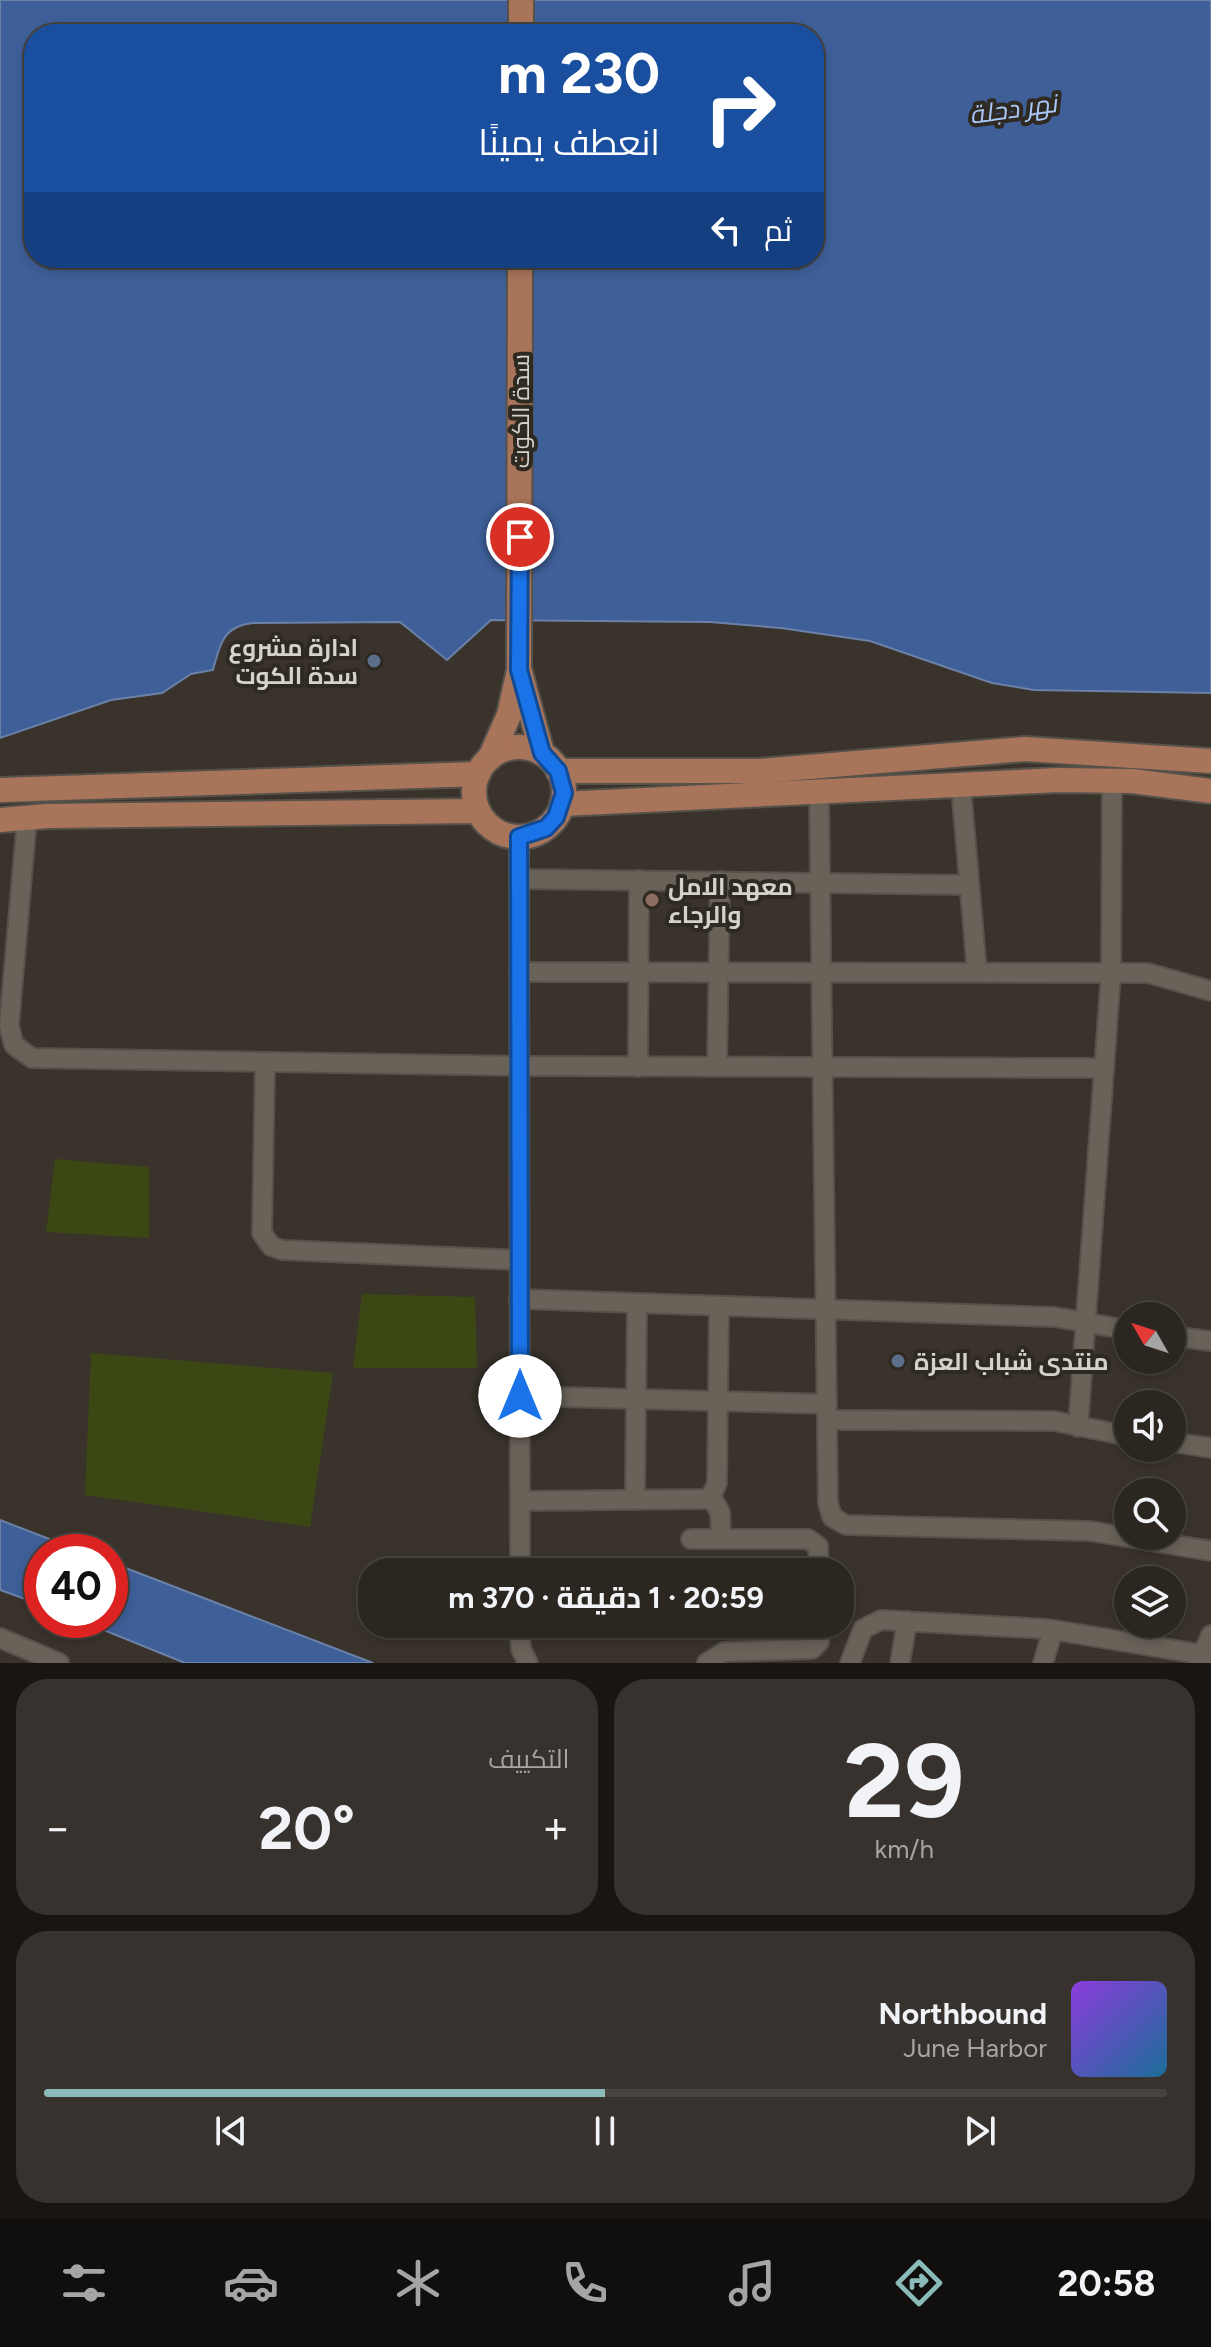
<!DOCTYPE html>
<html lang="ar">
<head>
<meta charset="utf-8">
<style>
	:root { --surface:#2b2620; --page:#37322d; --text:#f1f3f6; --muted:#a6a5a5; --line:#47433e; --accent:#8bbbb9 }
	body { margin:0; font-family:Figtree,Cairo,sans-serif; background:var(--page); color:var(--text); direction:rtl; height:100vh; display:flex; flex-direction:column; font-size:30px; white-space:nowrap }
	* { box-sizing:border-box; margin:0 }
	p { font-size:26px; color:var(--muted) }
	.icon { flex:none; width:44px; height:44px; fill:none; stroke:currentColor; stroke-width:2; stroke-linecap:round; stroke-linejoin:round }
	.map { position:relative; height:1663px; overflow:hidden; direction:ltr }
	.side { display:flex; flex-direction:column; gap:16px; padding:16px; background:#181512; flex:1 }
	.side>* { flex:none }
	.hud { position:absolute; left:24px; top:24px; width:800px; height:244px; border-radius:32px; box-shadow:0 4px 12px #0003,0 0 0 2px var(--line); direction:rtl; background:#1a4fa0; color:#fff; overflow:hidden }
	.needle { width:52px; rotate:309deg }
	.controls { position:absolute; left:1114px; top:1302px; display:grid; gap:16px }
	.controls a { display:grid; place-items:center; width:72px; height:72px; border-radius:50%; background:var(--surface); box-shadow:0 4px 12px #0003,0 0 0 2px var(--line); font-size:40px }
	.speed { position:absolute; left:24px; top:1534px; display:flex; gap:16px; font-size:40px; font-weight:700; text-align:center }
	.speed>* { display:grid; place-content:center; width:104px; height:104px; border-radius:50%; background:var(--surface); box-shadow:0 4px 12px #0003,0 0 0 2px var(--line); line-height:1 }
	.speed .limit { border:12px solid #d22; background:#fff; color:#111 }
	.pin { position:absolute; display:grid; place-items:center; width:68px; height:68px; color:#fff; margin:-34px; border:4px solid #fff; border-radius:50%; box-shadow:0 2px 8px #0007 }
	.me { position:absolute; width:88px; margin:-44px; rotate:0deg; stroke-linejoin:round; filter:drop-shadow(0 0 6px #0008) }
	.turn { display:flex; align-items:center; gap:28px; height:168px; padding:0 32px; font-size:36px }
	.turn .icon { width:104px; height:104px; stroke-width:2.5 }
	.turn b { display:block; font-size:56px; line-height:68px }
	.then { display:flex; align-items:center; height:76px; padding:0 32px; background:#0003; gap:16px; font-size:30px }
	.big { font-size:60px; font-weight:700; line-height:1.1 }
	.side .card { flex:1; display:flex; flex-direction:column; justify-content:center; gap:12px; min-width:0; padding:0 28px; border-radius:32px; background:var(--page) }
	.side .dial { align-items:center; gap:0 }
	.dial b { font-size:104px; line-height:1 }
	.song { display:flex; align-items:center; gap:24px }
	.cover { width:96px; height:96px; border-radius:12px; background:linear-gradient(135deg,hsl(270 70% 55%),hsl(200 70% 35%)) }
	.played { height:8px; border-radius:4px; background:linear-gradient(90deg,var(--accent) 50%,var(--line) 50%) }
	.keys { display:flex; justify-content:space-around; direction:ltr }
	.heat { display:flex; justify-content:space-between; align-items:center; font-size:44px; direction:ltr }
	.side .tiles { flex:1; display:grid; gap:16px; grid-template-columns:1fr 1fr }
	.card:last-child { grid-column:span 2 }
	.trip { position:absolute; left:358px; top:1558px; width:496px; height:80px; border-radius:32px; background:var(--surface); box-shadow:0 4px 12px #0003,0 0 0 2px var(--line); font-weight:700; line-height:80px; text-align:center; direction:rtl }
	.menu { display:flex; height:128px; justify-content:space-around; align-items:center; background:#110f0d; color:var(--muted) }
	.menu .icon { width:56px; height:56px }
	.menu .on { color:var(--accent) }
	.menu b { font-size:36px; color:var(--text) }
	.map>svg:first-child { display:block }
	.green { fill:#3c4814 }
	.water { fill:#3e5f98; stroke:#6b81a8; stroke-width:2; fill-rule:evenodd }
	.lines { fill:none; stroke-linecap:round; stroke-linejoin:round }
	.minor-casing { stroke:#56514a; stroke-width:22 }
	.major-casing { stroke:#56514a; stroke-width:28 }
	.minor { stroke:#696259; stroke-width:18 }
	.major { stroke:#a9755a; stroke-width:24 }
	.route-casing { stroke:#114b97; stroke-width:20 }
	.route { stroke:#1a73e8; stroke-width:14 }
	.service-dot { fill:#5c6f8a; stroke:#2e2921; stroke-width:3 }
	.education-dot { fill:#8d6e63; stroke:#2e2921; stroke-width:3 }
	.labels { text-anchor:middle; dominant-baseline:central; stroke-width:8; stroke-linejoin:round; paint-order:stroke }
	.street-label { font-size:24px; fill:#d5d1cc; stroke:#2e2921 }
	.poi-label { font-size:24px; font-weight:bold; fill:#d5d1cc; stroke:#2e2921; text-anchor:start }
	.water-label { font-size:26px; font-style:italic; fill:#a8c6f8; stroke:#2e2921 }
</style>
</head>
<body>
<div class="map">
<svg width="1211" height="1663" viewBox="0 0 1211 1663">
	<rect width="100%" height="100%" fill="#39332b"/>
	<g class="green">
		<path d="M55 1159 149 1167V1238L46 1232Z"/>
		<path d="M362 1294 475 1297 477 1368H353Z"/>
		<path d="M91 1353 333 1373 310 1527 85 1495Z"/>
	</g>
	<g class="water">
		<path d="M0 0H1211V693L1034 690 992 683 870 641 781 628 710 622 491 620 447 660 400 622 253 623C223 626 220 644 213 670L191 674 162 693 111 700 0 738ZM34 34H814V258H34Z"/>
		<path d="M0 1520 83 1552H42V1605L0 1590Z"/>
		<path d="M110 1562 373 1663H185L79 1620H110Z"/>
	</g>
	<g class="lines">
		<defs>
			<g id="minor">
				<path d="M961 787 977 972"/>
				<path d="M819 791 828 1503 832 1517 846 1525 1090 1531 1211 1551"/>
				<path d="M27 818 9 1026 14 1045 32 1058 519 1066 1104 1068"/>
				<path d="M519 837 520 1572"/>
				<path d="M519 879 969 885"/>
				<path d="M519 972 1148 973 1211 991"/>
				<path d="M265 1062 262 1233 271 1246 282 1250 519 1260"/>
				<path d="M638 1067 639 880"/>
				<path d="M717 1067 720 881"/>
				<path d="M519 1299 1055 1317 1128 1330"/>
				<path d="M1172 1336 1211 1341"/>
				<path d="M520 1396 827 1404"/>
				<path d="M827 1420 1054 1421 1128 1436"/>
				<path d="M1078 1427 1111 973 1112 781"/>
				<path d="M1172 1442 1211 1448"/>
				<path d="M711 1497 720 1512 721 1539"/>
				<path d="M635 1499 637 1303"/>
				<path d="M520 1501 710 1499 717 1483 719 1307"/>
				<path d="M691 1539H808L818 1546 819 1572"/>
				<path d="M519 1624 521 1649 528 1663"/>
				<path d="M0 1638 59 1663"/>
				<path d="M707 1663 724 1652 812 1649 819 1642 821 1624"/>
				<path d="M850 1663 863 1629 881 1620 1048 1629 1211 1656"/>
				<path d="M900 1663 907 1621"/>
				<path d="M1043 1663 1053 1630"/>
				<path d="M1199 1663 1211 1635"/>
			</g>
			<g id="major">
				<path d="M521 34V0"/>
				<path d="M520 672 542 753"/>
				<circle cx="519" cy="792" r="45"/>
				<path d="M490 758 509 715 519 670 520 258"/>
				<path d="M558 771H760L1025 749 1211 761"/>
				<path d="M0 790 478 774"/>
				<path d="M562 804 1058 780 1132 781 1211 791"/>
				<path d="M0 820 48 816 478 811"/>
			</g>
		</defs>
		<use href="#minor" class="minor-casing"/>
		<use href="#major" class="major-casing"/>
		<use href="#minor" class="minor"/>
		<use href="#major" class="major"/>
	</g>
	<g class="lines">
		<defs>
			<path id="route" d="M520 1396 519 837 546 828 556 817 564 793 558 771 542 753 519 670 520 537"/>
		</defs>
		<use href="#route" class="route-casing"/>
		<use href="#route" class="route"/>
	</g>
	<g class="service-dot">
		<circle cx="374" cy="661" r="8"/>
		<circle cx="898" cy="1361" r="8"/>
	</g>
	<circle class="education-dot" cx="652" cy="900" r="8"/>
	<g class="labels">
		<g class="street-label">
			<text transform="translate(520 411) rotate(-90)">سدة الكوت</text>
		</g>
		<g class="poi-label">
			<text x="358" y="647" text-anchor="end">ادارة مشروع<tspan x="358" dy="28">سدة الكوت</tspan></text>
			<text x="668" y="886">معهد الامل<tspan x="668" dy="28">والرجاء</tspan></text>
			<text x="914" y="1361">منتدى شباب العزة</text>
		</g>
		<g class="water-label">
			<text transform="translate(1013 109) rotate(-8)">نهر دجلة</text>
		</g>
	</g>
</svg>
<div class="controls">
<a><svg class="needle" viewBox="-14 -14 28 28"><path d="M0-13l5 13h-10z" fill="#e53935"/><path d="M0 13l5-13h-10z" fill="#a6a5a5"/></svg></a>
<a><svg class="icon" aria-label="sound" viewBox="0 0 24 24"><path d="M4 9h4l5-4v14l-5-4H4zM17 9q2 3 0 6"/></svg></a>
<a><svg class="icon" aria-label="search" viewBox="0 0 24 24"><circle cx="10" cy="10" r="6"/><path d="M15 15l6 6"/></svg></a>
<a><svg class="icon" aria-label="layers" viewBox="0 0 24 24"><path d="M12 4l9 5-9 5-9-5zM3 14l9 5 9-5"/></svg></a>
</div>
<div class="speed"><div class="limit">40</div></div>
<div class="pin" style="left:520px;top:537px;background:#d93025"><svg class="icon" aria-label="arrive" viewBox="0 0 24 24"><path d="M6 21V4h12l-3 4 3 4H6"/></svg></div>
<svg class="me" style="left:520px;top:1396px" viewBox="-20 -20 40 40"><circle r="19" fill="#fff"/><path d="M0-13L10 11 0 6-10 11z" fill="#1a73e8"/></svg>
<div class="trip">20:59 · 1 دقيقة · 370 m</div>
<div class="hud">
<div class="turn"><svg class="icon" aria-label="right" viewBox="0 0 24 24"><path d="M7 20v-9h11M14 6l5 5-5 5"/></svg><div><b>230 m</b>انعطف يمينًا</div></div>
<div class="then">ثم<svg class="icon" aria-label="left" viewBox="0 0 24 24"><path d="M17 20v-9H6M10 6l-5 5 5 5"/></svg></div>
</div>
</div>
<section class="side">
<div class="tiles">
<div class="card dial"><b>29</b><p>km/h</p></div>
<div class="card"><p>التكييف</p>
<div class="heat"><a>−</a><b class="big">20°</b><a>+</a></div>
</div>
<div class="card">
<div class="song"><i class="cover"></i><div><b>Northbound</b><p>June Harbor</p></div></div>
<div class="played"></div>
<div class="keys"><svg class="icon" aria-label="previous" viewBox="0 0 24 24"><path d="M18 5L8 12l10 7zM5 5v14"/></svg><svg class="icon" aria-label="pause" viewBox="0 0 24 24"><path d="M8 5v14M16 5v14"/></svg><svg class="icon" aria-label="next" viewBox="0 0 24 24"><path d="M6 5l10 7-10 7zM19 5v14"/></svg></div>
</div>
</div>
</section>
<nav class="menu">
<b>20:58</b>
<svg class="icon on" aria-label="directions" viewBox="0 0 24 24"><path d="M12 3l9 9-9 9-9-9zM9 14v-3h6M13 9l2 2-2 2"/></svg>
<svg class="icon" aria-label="music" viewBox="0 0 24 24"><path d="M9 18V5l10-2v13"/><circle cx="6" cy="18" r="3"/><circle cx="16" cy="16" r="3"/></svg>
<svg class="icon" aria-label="phone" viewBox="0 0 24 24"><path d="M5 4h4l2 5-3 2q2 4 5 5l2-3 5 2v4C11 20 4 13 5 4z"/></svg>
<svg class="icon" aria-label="climate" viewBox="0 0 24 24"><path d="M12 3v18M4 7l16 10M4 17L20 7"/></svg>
<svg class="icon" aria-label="car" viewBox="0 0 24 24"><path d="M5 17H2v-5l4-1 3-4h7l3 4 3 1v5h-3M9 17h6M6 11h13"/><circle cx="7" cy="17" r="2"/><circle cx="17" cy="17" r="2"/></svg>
<svg class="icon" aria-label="filters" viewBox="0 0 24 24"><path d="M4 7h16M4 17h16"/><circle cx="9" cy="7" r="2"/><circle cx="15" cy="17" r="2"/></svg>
</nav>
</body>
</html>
